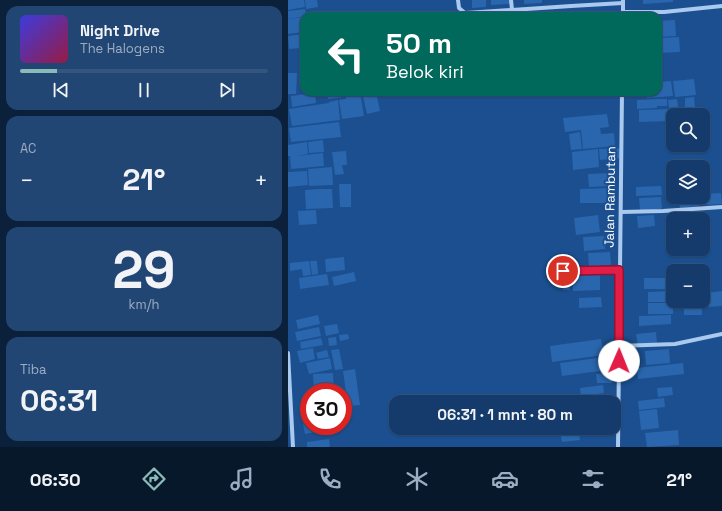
<!DOCTYPE html>
<html lang="id">
<head>
<meta charset="utf-8">
<style>
	:root { --surface:#143b6b; --page:#214673; --text:#f1f3f6; --muted:#9dadc1; --line:#33557e; --accent:#8bbbb9 }
	body { margin:0; font-family:"Space Grotesk",sans-serif; background:var(--page); color:var(--text); height:100vh; display:flex; flex-direction:column; font-size:15px; white-space:nowrap }
	* { box-sizing:border-box; margin:0 }
	p { font-size:13px; color:var(--muted) }
	.icon { flex:none; width:22px; height:22px; fill:none; stroke:currentColor; stroke-width:2; stroke-linecap:round; stroke-linejoin:round }
	.map { position:relative; flex:1; overflow:hidden }
	.details { display:flex; flex-direction:column; gap:6px; padding:6px; background:#0b203b; width:288px }
	.details>* { flex:none }
	.guide { position:absolute; left:12px; top:12px; width:362px; height:84px; border-radius:12px; box-shadow:0 1px 3px #0004,0 0 0 1px var(--line); background:#00695c; color:#fff; overflow:hidden }
	.controls { position:absolute; left:378px; top:108px; display:grid; gap:8px }
	.controls a { display:grid; place-items:center; width:44px; height:44px; border-radius:8px; background:var(--surface); box-shadow:0 1px 3px #0004,0 0 0 1px var(--line); font-size:20px }
	.speed { position:absolute; left:12px; top:383px; display:flex; gap:8px; font-size:20px; font-weight:700; text-align:center }
	.speed>* { display:grid; place-content:center; width:52px; height:52px; border-radius:50%; background:var(--surface); box-shadow:0 1px 3px #0004,0 0 0 1px var(--line); line-height:1 }
	.speed .limit { border:6px solid #d22; background:#fff; color:#111 }
	.pin { position:absolute; display:grid; place-items:center; width:34px; height:34px; color:#fff; margin:-17px; border:2px solid #fff; border-radius:50%; box-shadow:0 1px 4px #0007 }
	.me { position:absolute; width:44px; margin:-22px; rotate:1deg; stroke-linejoin:round; filter:drop-shadow(0 0 3px #0008) }
	.turn { display:flex; align-items:center; gap:14px; height:84px; padding:0 20px; font-size:18px }
	.turn .icon { width:52px; height:52px; stroke-width:2.5 }
	.turn b { display:block; font-size:28px; line-height:34px }
	.big { font-size:30px; font-weight:600; line-height:1.1 }
	.details .card { flex:1; display:flex; flex-direction:column; justify-content:center; gap:6px; min-width:0; padding:0 14px; border-radius:12px; background:var(--page) }
	.details .dial { align-items:center; gap:0 }
	.dial b { font-size:52px; line-height:1 }
	.song { display:flex; align-items:center; gap:12px }
	.cover { width:48px; height:48px; border-radius:6px; background:linear-gradient(135deg,hsl(240 70% 55%),hsl(340 70% 35%)) }
	.played { height:4px; border-radius:2px; background:linear-gradient(90deg,var(--accent) 15%,var(--line) 15%) }
	.keys { display:flex; justify-content:space-around; direction:ltr }
	.heat { display:flex; justify-content:space-between; align-items:center; font-size:22px; direction:ltr }
	.trip { position:absolute; left:101px; top:395px; width:232px; height:40px; border-radius:12px; background:var(--surface); box-shadow:0 1px 3px #0004,0 0 0 1px var(--line); font-weight:600; line-height:40px; text-align:center }
	.menu { display:flex; height:64px; justify-content:space-around; align-items:center; background:#08182b; color:var(--muted) }
	.menu .icon { width:28px; height:28px }
	.menu .on { color:var(--accent) }
	.menu b { font-size:18px; color:var(--text) }
	main { display:flex; flex:1; min-height:0 }
	.map>svg:first-child { display:block }
	.building { fill:#2a66ad }
	.lines { fill:none; stroke-linecap:round; stroke-linejoin:round }
	.minor { stroke:#a9c9ee; stroke-width:4 }
	.route-casing { stroke:#92132f; stroke-width:10 }
	.route { stroke:#e11d48; stroke-width:7 }
	.labels { text-anchor:middle; dominant-baseline:central; stroke-width:4; stroke-linejoin:round; paint-order:stroke }
	.street-label { font-size:13px; fill:#fff; stroke:#1b4f8f }
</style>
</head>
<body>
<main>
<section class="details">
<div class="card">
<div class="song"><i class="cover"></i><div><b>Night Drive</b><p>The Halogens</p></div></div>
<div class="played"></div>
<div class="keys"><svg class="icon" aria-label="previous" viewBox="0 0 24 24"><path d="M18 5L8 12l10 7zM5 5v14"/></svg><svg class="icon" aria-label="pause" viewBox="0 0 24 24"><path d="M8 5v14M16 5v14"/></svg><svg class="icon" aria-label="next" viewBox="0 0 24 24"><path d="M6 5l10 7-10 7zM19 5v14"/></svg></div>
</div>
<div class="card"><p>AC</p>
<div class="heat"><a>−</a><b class="big">21°</b><a>+</a></div>
</div>
<div class="card dial"><b>29</b><p>km/h</p></div>
<div class="card"><p>Tiba</p><b class="big">06:31</b></div>
</section>
<div class="map">
<svg width="434" height="447" viewBox="0 0 434 447">
	<rect width="100%" height="100%" fill="#1b4f8f"/>
	<g class="building">
		<path d="M0 0H16L17 7 0 10Z"/>
		<path d="M17 0H29L30 7 18 9Z"/>
		<path d="M184 0H198V7L184 8Z"/>
		<path d="M203 0H222V4L203 5Z"/>
		<path d="M236 0H254V3L236 4Z"/>
		<path d="M355 0H385V2L355 4Z"/>
		<path d="M17 9 18 16 0 19V11Z"/>
		<path d="M40 12V16H27L26 14Z"/>
		<path d="M16 17V32L0 34V19Z"/>
		<path d="M387 20 388 36 370 37V21Z"/>
		<path d="M16 34V63H15L13 48 1 49 0 36Z"/>
		<path d="M391 37 392 52 370 53V38Z"/>
		<path d="M0 73H9L8 94H0Z"/>
		<path d="M406 79 408 95 387 97 385 81Z"/>
		<path d="M383 81 385 96 359 98V92H370V82Z"/>
		<path d="M39 92H55L56 97 40 99Z"/>
		<path d="M57 92H72L76 116 54 119 51 100 58 99Z"/>
		<path d="M74 92H88L92 111 79 114Z"/>
		<path d="M27 93 28 103 4 107 3 96Z"/>
		<path d="M406 97 407 108 397 109V98Z"/>
		<path d="M369 99V108L349 109V100Z"/>
		<rect x="369" y="99" width="10" height="7"/>
		<path d="M389 99 390 107 381 108 380 100Z"/>
		<path d="M50 100 52 120 4 126 1 109 41 103V102Z"/>
		<path d="M383 109V121L351 122V110Z"/>
		<path d="M385 111 404 112 403 115H385Z"/>
		<path d="M319 114 321 127 312 128 313 134 326 133 327 146 295 149 293 130 277 132 275 118Z"/>
		<path d="M51 122 53 137 3 142 1 128Z"/>
		<path d="M292 132 294 149 283 150 281 134Z"/>
		<path d="M35 140 36 152 21 153 20 142Z"/>
		<path d="M19 142 20 154 8 156 35 153 36 166 3 169 2 156H0V145Z"/>
		<path d="M332 148 333 158 312 160 311 149Z"/>
		<path d="M310 149 311 167 285 170 284 152Z"/>
		<path d="M58 151 59 165H54L56 174 47 175 44 152Z"/>
		<path d="M44 167 45 185 21 186 20 169Z"/>
		<path d="M19 171 20 185 0 187V172Z"/>
		<path d="M323 173V186L301 187 300 174Z"/>
		<path d="M51 184H63V207H52Z"/>
		<path d="M373 186 374 195 348 196V187Z"/>
		<path d="M324 188 325 203H292V189Z"/>
		<path d="M31 189H44L45 208 18 209 17 190Z"/>
		<path d="M433 193 434 204 413 205V197H415V194Z"/>
		<path d="M373 197 374 210H352L351 198Z"/>
		<path d="M391 197H410L411 206 392 208Z"/>
		<path d="M28 210 29 224 11 225 10 211Z"/>
		<path d="M310 215 312 232 288 235 286 218Z"/>
		<path d="M366 215 367 226 350 228 349 216Z"/>
		<path d="M316 236 317 249 296 251 295 237Z"/>
		<path d="M322 252 323 265 301 267 300 253Z"/>
		<path d="M56 257 57 270 38 272 37 259Z"/>
		<path d="M21 261 23 275 15 276 14 269 2 271V263Z"/>
		<path d="M22 261H29L30 274 24 275Z"/>
		<path d="M66 272 68 281 46 286 44 277Z"/>
		<path d="M39 274 41 285 12 289 11 278Z"/>
		<path d="M312 275V290L285 291V276Z"/>
		<path d="M274 278H281L282 290H275Z"/>
		<rect x="356" y="278" width="29" height="11"/>
		<path d="M385 291V302H360V292Z"/>
		<path d="M434 291V306L419 307 418 293Z"/>
		<path d="M313 297 314 307 291 308V298Z"/>
		<rect x="360" y="303" width="25" height="11"/>
		<rect x="396" y="304" width="18" height="11"/>
		<path d="M30 315 32 324 10 329 8 320Z"/>
		<path d="M383 315V324L351 326V316Z"/>
		<path d="M49 324 51 333 38 336 36 326Z"/>
		<path d="M31 327 33 336 9 341 7 332Z"/>
		<path d="M368 332 369 343 350 345 348 334Z"/>
		<path d="M60 334 61 339 52 341 51 335Z"/>
		<path d="M48 337 49 345 41 346 40 338Z"/>
		<path d="M33 338 35 345 13 349 12 342Z"/>
		<path d="M313 339 316 355 264 362 262 346Z"/>
		<path d="M25 348 27 359 12 363 9 351Z"/>
		<path d="M51 349 55 369 47 370 43 350Z"/>
		<path d="M381 349 382 363 358 365 357 351Z"/>
		<path d="M39 350 41 357 30 359 28 353Z"/>
		<path d="M317 357 319 370 274 376 272 363Z"/>
		<path d="M42 358 44 369 21 374 18 363Z"/>
		<path d="M395 363 396 374 350 379 349 368Z"/>
		<path d="M67 369 72 405 60 406 55 371Z"/>
		<path d="M45 373 46 392H26L25 374Z"/>
		<path d="M308 374H324V383H309Z"/>
		<path d="M315 385 316 393 293 396 292 388Z"/>
		<path d="M384 387 385 395 370 397 369 388Z"/>
		<path d="M316 395 317 402H291V398Z"/>
		<path d="M376 398 377 407 351 410 350 401Z"/>
		<path d="M369 409 371 428 353 430 351 411Z"/>
		<path d="M21 416V426H37L38 430 17 434 14 418Z"/>
		<path d="M290 428 292 440 274 442 272 431Z"/>
		<path d="M294 428H317V429L294 431Z"/>
		<path d="M390 430 391 445 359 447 357 433Z"/>
		<path d="M41 439 42 447H19V442Z"/>
	</g>
	<g class="lines">
		<g class="minor">
			<path d="M170 0 171 8 177 13 283 6 335 3"/>
			<path d="M223 0 224 10"/>
			<path d="M335 0V16"/>
			<path d="M335 12H376L434 6"/>
			<path d="M333 212 375 211 434 207"/>
			<path d="M275 271 331 270"/>
			<path d="M331 346 387 344 434 334"/>
			<path d="M0 353 5 447"/>
			<path d="M330 447 334 92"/>
		</g>
	</g>
	<g class="lines">
		<defs>
			<path id="route" d="M275 271 331 270V361"/>
		</defs>
		<use href="#route" class="route-casing"/>
		<use href="#route" class="route"/>
	</g>
	<g class="labels">
		<g class="street-label">
			<text transform="translate(322 197) rotate(-89)">Jalan Rambutan</text>
		</g>
	</g>
</svg>
<div class="controls">
<a><svg class="icon" aria-label="search" viewBox="0 0 24 24"><circle cx="10" cy="10" r="6"/><path d="M15 15l6 6"/></svg></a>
<a><svg class="icon" aria-label="layers" viewBox="0 0 24 24"><path d="M12 4l9 5-9 5-9-5zM3 14l9 5 9-5"/></svg></a>
<a>+</a>
<a>−</a>
</div>
<div class="speed"><div class="limit">30</div></div>
<div class="pin" style="left:275px;top:271px;background:#d93025"><svg class="icon" aria-label="arrive" viewBox="0 0 24 24"><path d="M6 21V4h12l-3 4 3 4H6"/></svg></div>
<svg class="me" style="left:331px;top:361px" viewBox="-20 -20 40 40"><circle r="19" fill="#fff"/><path d="M0-13L10 11 0 6-10 11z" fill="#e11d48"/></svg>
<div class="trip">06:31 · 1 mnt · 80 m</div>
<div class="guide">
<div class="turn"><svg class="icon" aria-label="left" viewBox="0 0 24 24"><path d="M17 20v-9H6M10 6l-5 5 5 5"/></svg><div><b>50 m</b>Belok kiri</div></div>
</div>
</div>
</main>
<nav class="menu">
<b>06:30</b>
<svg class="icon on" aria-label="directions" viewBox="0 0 24 24"><path d="M12 3l9 9-9 9-9-9zM9 14v-3h6M13 9l2 2-2 2"/></svg>
<svg class="icon" aria-label="music" viewBox="0 0 24 24"><path d="M9 18V5l10-2v13"/><circle cx="6" cy="18" r="3"/><circle cx="16" cy="16" r="3"/></svg>
<svg class="icon" aria-label="phone" viewBox="0 0 24 24"><path d="M5 4h4l2 5-3 2q2 4 5 5l2-3 5 2v4C11 20 4 13 5 4z"/></svg>
<svg class="icon" aria-label="climate" viewBox="0 0 24 24"><path d="M12 3v18M4 7l16 10M4 17L20 7"/></svg>
<svg class="icon" aria-label="car" viewBox="0 0 24 24"><path d="M5 17H2v-5l4-1 3-4h7l3 4 3 1v5h-3M9 17h6M6 11h13"/><circle cx="7" cy="17" r="2"/><circle cx="17" cy="17" r="2"/></svg>
<svg class="icon" aria-label="filters" viewBox="0 0 24 24"><path d="M4 7h16M4 17h16"/><circle cx="9" cy="7" r="2"/><circle cx="15" cy="17" r="2"/></svg>
<b>21°</b>
</nav>
</body>
</html>
